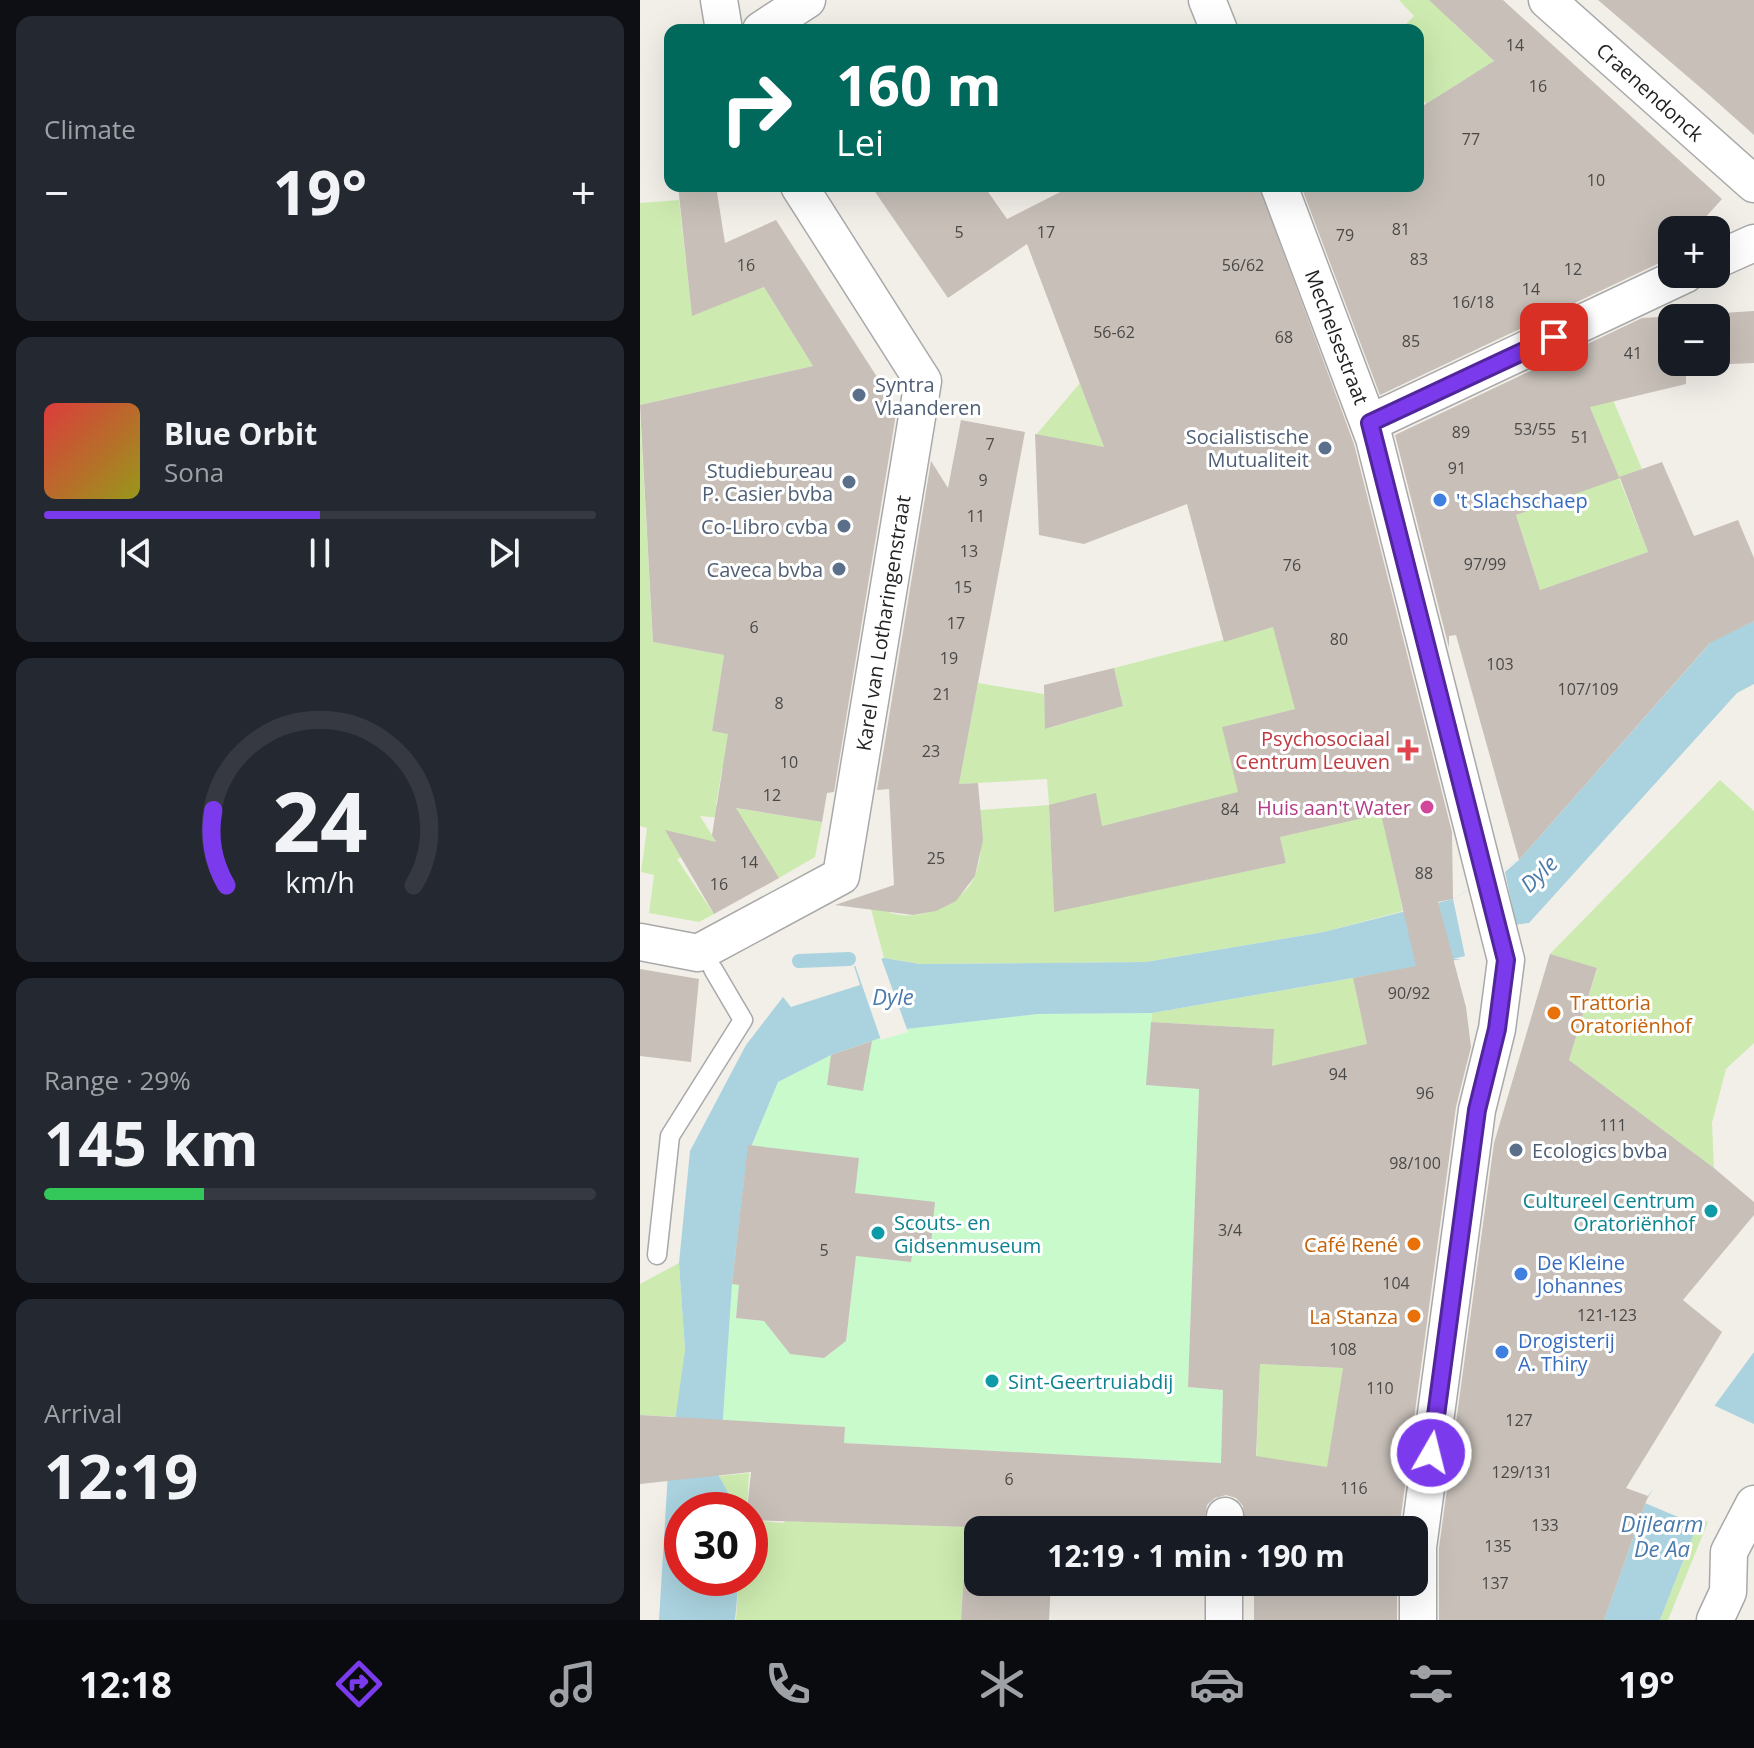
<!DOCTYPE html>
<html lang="en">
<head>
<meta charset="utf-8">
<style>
	:root { --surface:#171b24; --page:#242831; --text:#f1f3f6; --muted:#9ea1a6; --line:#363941; --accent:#7c3aed }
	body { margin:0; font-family:"Open Sans",sans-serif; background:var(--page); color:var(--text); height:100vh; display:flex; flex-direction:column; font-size:30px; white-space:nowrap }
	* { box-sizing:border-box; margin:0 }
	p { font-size:26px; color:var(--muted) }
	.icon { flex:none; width:44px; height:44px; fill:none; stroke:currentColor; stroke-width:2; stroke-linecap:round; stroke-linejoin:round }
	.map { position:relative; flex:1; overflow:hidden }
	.sheet { display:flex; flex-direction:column; gap:16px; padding:16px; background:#0d0f14; width:640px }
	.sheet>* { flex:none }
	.banner { position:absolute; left:24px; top:24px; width:760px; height:168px; border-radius:16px; box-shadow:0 8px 32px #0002; background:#00695c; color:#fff; overflow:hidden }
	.fabs { position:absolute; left:1018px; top:216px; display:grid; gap:16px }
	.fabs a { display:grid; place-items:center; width:72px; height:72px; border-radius:16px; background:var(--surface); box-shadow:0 8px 32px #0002; font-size:40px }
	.speed { position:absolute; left:24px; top:1492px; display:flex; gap:16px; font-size:40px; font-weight:700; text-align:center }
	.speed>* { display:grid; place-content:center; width:104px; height:104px; border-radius:50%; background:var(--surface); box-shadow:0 8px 32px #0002; line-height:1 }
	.speed .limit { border:12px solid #d22; background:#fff; color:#111 }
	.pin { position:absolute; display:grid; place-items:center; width:68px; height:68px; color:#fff; margin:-34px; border-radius:16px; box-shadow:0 4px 12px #0006 }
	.me { position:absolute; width:88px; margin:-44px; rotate:8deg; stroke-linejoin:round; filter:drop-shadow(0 0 6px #0008) }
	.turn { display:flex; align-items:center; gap:28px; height:168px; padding:0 40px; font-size:36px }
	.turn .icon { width:104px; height:104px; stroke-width:2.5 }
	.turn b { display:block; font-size:56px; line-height:68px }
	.big { font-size:60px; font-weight:700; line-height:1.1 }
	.sheet .tile { flex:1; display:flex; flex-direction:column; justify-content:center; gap:12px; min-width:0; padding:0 28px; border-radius:16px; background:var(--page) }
	.sheet .dial { align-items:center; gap:0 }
	.dial svg { height:208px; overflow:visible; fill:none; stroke:var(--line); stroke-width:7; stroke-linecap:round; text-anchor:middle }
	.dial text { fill:var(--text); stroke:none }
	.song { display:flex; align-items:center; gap:24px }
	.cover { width:96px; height:96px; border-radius:12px; background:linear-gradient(135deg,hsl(0 70% 55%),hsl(60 70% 35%)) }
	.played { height:8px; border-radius:4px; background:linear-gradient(90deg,var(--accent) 50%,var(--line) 50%) }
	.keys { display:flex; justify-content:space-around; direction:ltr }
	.heat { display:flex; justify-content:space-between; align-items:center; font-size:44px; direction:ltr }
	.charge { height:12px; border-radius:6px; background:linear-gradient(90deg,#34c759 29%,var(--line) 0) }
	.trip { position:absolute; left:324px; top:1516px; width:464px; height:80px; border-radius:16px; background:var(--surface); box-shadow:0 8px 32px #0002; font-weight:700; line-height:80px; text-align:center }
	.tab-bar { display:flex; height:128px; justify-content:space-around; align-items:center; background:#090b0e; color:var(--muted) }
	.tab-bar .icon { width:56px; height:56px }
	.tab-bar .active { color:var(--accent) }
	.tab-bar b { font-size:36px; color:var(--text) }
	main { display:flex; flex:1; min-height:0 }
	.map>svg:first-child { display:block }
	.grass { fill:#cdebb0 }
	.park { fill:#c8facc }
	.water { fill:#aad3df }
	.pier { fill:#f2efe9 }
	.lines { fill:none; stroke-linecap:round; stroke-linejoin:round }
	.stream { stroke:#aad3df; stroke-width:14 }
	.building { fill:#c7bfb8; fill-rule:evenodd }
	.lane-casing { stroke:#a9a9a9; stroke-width:21 }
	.street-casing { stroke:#a9a9a9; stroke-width:39 }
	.lane { stroke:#fff; stroke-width:18 }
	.street { stroke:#fff; stroke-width:36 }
	.route-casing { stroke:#51269a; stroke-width:20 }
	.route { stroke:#7c3aed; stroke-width:14 }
	.service-dot { fill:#5c6f8a; stroke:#fff; stroke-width:3 }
	.shop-dot { fill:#3f7fe0; stroke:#fff; stroke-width:3 }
	.health-dot { fill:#e0444e; stroke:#fff; stroke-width:3 }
	.hotel-dot { fill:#d1479c; stroke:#fff; stroke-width:3 }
	.food-dot { fill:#e8710a; stroke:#fff; stroke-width:3 }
	.culture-dot { fill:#0f9aa8; stroke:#fff; stroke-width:3 }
	.labels { text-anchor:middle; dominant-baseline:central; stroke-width:6; stroke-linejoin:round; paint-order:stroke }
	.number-label { font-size:16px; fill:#4b4948 }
	.street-label { font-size:20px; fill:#222; stroke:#fff }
	.service-label { font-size:20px; fill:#4e5e75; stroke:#fff; text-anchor:end }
	.shop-label { font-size:20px; fill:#366cbe; stroke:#fff; text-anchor:start }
	.health-label { font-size:20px; fill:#be3a42; stroke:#fff; text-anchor:end }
	.hotel-label { font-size:20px; fill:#b23c85; stroke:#fff; text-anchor:end }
	.food-label { font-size:20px; fill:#c56008; stroke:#fff; text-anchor:end }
	.culture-label { font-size:20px; fill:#0d838f; stroke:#fff; text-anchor:start }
	.water-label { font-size:22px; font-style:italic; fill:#4a7aab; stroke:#fff }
</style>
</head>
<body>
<main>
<section class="sheet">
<div class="tile"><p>Climate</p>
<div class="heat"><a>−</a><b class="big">19°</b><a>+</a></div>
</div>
<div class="tile">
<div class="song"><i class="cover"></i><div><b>Blue Orbit</b><p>Sona</p></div></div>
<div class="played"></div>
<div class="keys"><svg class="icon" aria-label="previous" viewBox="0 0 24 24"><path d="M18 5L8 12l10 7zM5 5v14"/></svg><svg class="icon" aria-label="pause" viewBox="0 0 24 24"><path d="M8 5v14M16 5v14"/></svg><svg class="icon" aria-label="next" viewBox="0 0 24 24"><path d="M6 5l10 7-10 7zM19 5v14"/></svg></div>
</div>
<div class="tile dial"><svg viewBox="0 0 100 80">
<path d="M14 69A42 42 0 1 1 86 69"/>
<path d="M14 69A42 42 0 0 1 9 40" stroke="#7c3aed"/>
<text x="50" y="56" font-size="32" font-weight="700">24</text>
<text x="50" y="72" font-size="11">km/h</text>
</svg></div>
<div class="tile"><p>Range · 29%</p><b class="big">145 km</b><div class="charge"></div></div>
<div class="tile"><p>Arrival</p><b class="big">12:19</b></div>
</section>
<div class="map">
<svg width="1114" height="1620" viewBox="0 0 1114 1620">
	<rect width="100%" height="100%" fill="#f2efe9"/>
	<g class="grass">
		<path d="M759 0H803L813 23 871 77 853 95 832 75 786 104 778 91V30H760L774 16Z"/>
		<path d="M39 200 52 315 124 287 173 366 0 405V203Z"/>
		<path d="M440 383 465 450 396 435Z"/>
		<path d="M968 388 1002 469 979 478 1008 552 900 590 876 515 979 477 946 397Z"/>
		<path d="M0 414 13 642 84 655 72 731 108 737 82 769 76 805 182 822 175 857 139 878 103 820 60 816 79 846 37 859 74 914 59 922 9 913 14 875 1 872 7 828 0 826Z"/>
		<path d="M633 627 667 706 583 727 590 759 718 763 462 826 409 805 414 911 646 863 640 837 770 807 749 848 763 911 684 932 506 962 280 964 244 958 227 894C233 899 239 908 246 911 276 925 326 904 336 873 343 852 342 832 340 810L409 805 407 779 319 784 338 683 404 694 406 729 483 706 474 668Z"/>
		<path d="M1080 780 1114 811V1043L1086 1069 1072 1123 1074 1168 929 1060 957 969 910 954Z"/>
		<path d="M713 978 727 1044 631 1109 633 1029 511 1022 512 1013Z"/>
		<path d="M39 1263 45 1350 38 1417 0 1415V1284Z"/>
		<path d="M620 1364 703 1368 688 1467 616 1465Z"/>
		<path d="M109 1473 107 1510H98L79 1476Z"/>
		<path d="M1060 1518 1068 1522 1028 1620H1020Z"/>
		<path d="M110 1520 143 1523 145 1521 327 1527 321 1620H96L99 1578H110Z"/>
	</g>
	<path class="park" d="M512 1013 507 1085 559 1089 548 1387 583 1390 581 1463 204 1443 205 1427 81 1420 92 1284 99 1285 96 1318 123 1321 133 1316 131 1330 150 1354 184 1358 206 1341 216 1256 271 1262 274 1243 291 1244 295 1203 215 1193 219 1158 112 1146 138 1082 191 1055 266 1029 398 1014Z"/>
	<g class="water">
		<path d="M1114 621V684L1097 693 889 923 876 925 833 957 512 1013 398 1014 266 1029 191 1055 138 1082 107 1157 92 1284 79 1476 98 1510H42V1578H99L95 1620H19L28 1472 45 1350 39 1263 50 1151 106 1045 143 997 151 1007 220 985 214 966 244 958 280 964 506 962 684 932 813 899 879 860 1072 641Z"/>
		<path d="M1114 1352V1431L1060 1518 1020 1620H964L1008 1496Z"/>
	</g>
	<g class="pier">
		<path d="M879 860 865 872 876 925 889 923 836 959H813L825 956 813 899Z"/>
		<path d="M240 955 268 1032 241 1040 214 962Z"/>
		<path d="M1071 1404 1114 1424V1432L1093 1471 1057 1525 1005 1503 1025 1468Z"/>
	</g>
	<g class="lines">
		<path class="stream" d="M159 961 209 959"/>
	</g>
	<g class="building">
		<path d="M789 0H863L1082 199 1054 230H1032V255L1028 259 740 395 661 186H778V109L854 61Z"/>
		<path d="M958 0H1114V135L1068 94Z"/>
		<path d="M38 186H76L85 243 136 220 257 408 194 792 187 793 182 822 96 808 139 878 74 914 25 830 76 842 72 835 88 734 72 731 84 655 13 642 0 405 173 366 124 287 52 316Z"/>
		<path d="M231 186H344L367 219 432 186H619L714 444 812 832 813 899 798 902 826 1007 831 1047 816 1107 759 1530H605L603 1506 596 1498 586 1495 575 1498 567 1505 563 1530H338V1582H411L409 1620H321L327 1527 110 1520V1510H107L111 1472 0 1484V1415L205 1427 204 1443 581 1463 583 1390 548 1387 559 1089 506 1085 511 1022 634 1029 632 1066 727 1044 713 978 776 966 741 814 640 837 646 863 414 912 409 805 456 793 462 826 598 792 582 727 655 709 633 627 584 642 547 504 444 544 399 535 395 434 464 447 387 244 308 298ZM620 1364 703 1368 687 1467 616 1456Z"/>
		<path d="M1114 311V363L1046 366V384L950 407 979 477 1022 462 1054 536 1098 520 1114 558V621L1070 643 879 860 816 635 809 636V648L755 435 1002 318ZM1032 318H1076V362H1032ZM980 478 1008 552 900 590 876 515Z"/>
		<path d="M321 420 385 432 319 784 338 783 343 840 335 876 316 901 296 911 273 915 195 905 254 885 249 789 237 790 291 461 308 488Z"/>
		<path d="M474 668 483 706 405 729 404 685Z"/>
		<path d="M910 954 957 968 929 1060 1074 1168 1114 1202V1215L1043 1300 1082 1332 986 1488 1008 1496 964 1620H799V1548L854 1143Z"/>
		<path d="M0 969 59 979 51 1062 0 1056Z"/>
		<path d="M232 1041 223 1091 187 1085 191 1055Z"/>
		<path d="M108 1145 219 1158 215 1193 295 1202 291 1244 274 1243 271 1262 216 1256 206 1341 184 1358 150 1354 124 1321 96 1318 99 1285 92 1284Z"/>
		<rect x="614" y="1582" width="143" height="38"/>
	</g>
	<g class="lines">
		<defs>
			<path id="lane" d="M17 1255 30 1136 103 1020 73 969"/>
			<g id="street">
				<path d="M79 0 84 30"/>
				<path d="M567 0 579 30"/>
				<path d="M907 0 1114 184"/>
				<path d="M121 30 167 0"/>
				<path d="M639 186 734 438 866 960 857 1029 837 1110 778 1547V1620"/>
				<path d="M1076 260 1114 243"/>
				<path d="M730 423 1046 274"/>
				<path d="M0 942 58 953 201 876 283 381 159 186"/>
				<path d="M584 1530 585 1516"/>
				<path d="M584 1620V1582"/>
				<path d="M1075 1620 1088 1592 1089 1552 1114 1504"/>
			</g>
		</defs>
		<use href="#lane" class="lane-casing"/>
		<use href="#street" class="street-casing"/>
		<use href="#lane" class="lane"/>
		<use href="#street" class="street"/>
	</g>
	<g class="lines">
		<defs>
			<path id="route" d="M791 1453 837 1110 857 1029 866 960 730 423 914 337"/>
		</defs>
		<use href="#route" class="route-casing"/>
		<use href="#route" class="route"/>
	</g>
	<g class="service-dot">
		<circle cx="219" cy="395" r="8"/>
		<circle cx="685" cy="448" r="8"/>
		<circle cx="209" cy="482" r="8"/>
		<circle cx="204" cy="526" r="8"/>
		<circle cx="199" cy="569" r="8"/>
		<circle cx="876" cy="1150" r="8"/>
	</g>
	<g class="shop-dot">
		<circle cx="800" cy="500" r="8"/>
		<circle cx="881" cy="1274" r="8"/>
		<circle cx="862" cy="1352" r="8"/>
	</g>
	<path class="health-dot" d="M764 738h8v8h8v8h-8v8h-8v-8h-8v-8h8z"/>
	<circle class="hotel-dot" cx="787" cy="807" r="8"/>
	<g class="food-dot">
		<circle cx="914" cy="1013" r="8"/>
		<circle cx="774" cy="1244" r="8"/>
		<circle cx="774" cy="1316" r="8"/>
	</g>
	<g class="culture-dot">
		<circle cx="1071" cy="1211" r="8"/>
		<circle cx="238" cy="1233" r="8"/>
		<circle cx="352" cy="1381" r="8"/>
	</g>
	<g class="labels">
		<g class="number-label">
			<text x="875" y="45">14</text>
			<text x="898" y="86">16</text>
			<text x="831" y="139">77</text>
			<text x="956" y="180">10</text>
			<text x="761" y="229">81</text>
			<text x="319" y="232">5</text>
			<text x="406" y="232">17</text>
			<text x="705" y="235">79</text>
			<text x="779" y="259">83</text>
			<text x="106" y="265">16</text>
			<text x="603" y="265">56/62</text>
			<text x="933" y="269">12</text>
			<text x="891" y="289">14</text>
			<text x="833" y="302">16/18</text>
			<text x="474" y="332">56-62</text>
			<text x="644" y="337">68</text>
			<text x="771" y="341">85</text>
			<text x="993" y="353">41</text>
			<text x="895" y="429">53/55</text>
			<text x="821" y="432">89</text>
			<text x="940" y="437">51</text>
			<text x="350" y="444">7</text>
			<text x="817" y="468">91</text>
			<text x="343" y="480">9</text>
			<text x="336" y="516">11</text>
			<text x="329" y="551">13</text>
			<text x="845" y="564">97/99</text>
			<text x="652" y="565">76</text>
			<text x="323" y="587">15</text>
			<text x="316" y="623">17</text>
			<text x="114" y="627">6</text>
			<text x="699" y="639">80</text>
			<text x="309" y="658">19</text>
			<text x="860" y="664">103</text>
			<text x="948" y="689">107/109</text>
			<text x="302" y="694">21</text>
			<text x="139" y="703">8</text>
			<text x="291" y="751">23</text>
			<text x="149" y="762">10</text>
			<text x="132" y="795">12</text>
			<text x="590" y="809">84</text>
			<text x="296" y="858">25</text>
			<text x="109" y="862">14</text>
			<text x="784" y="873">88</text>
			<text x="79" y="884">16</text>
			<text x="769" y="993">90/92</text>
			<text x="698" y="1074">94</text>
			<text x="785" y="1093">96</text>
			<text x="973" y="1125">111</text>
			<text x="775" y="1163">98/100</text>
			<text x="590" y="1230">3/4</text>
			<text x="184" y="1250">5</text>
			<text x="756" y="1283">104</text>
			<text x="967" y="1315">121-123</text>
			<text x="703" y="1349">108</text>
			<text x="740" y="1388">110</text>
			<text x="879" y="1420">127</text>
			<text x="882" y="1472">129/131</text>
			<text x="369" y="1479">6</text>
			<text x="714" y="1488">116</text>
			<text x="905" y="1525">133</text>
			<text x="858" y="1546">135</text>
			<text x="855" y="1583">137</text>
		</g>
		<g class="street-label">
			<text transform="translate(1010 92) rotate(42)">Craenendonck</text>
			<text transform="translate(697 337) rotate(69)">Mechelsestraat</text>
			<text transform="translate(243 623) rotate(-81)">Karel van Lotharingenstraat</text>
		</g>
		<g class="service-label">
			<text x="235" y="384" text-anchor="start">Syntra<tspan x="235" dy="23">Vlaanderen</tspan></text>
			<text x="669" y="436">Socialistische<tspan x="669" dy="23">Mutualiteit</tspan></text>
			<text x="193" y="470">Studiebureau<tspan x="193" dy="23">P. Casier bvba</tspan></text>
			<text x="188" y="526">Co-Libro cvba</text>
			<text x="183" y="569">Caveca bvba</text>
			<text x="892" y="1150" text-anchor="start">Ecologics bvba</text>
		</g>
		<g class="shop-label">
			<text x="816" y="500">'t Slachschaep</text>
			<text x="897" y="1262">De Kleine<tspan x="897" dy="23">Johannes</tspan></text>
			<text x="878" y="1340">Drogisterij<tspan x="878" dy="23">A. Thiry</tspan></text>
		</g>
		<g class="health-label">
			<text x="750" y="738">Psychosociaal<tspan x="750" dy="23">Centrum Leuven</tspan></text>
		</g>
		<g class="hotel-label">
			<text x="771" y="807">Huis aan't Water</text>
		</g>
		<g class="food-label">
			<text x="930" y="1002" text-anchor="start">Trattoria<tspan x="930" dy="23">Oratoriënhof</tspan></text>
			<text x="758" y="1244">Café René</text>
			<text x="758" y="1316">La Stanza</text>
		</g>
		<g class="culture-label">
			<text x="1055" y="1200" text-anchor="end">Cultureel Centrum<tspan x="1055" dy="23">Oratoriënhof</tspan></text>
			<text x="254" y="1222">Scouts- en<tspan x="254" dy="23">Gidsenmuseum</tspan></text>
			<text x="368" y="1381">Sint-Geertruiabdij</text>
		</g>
		<g class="water-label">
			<text transform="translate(898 873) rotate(-44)">Dyle</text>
			<text x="253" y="996">Dyle</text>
			<text x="1022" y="1523">Dijlearm<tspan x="1022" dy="25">De Aa</tspan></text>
		</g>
	</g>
</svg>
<div class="fabs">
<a>+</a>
<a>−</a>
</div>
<div class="speed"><div class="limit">30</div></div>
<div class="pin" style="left:914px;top:337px;background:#d93025"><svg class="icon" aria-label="arrive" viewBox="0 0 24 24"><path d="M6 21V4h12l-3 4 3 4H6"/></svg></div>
<svg class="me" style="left:791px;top:1453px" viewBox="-20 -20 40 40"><circle r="17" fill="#7c3aed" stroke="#fff" stroke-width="3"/><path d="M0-11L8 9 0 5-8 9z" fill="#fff"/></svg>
<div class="trip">12:19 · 1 min · 190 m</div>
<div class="banner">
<div class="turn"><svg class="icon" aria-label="right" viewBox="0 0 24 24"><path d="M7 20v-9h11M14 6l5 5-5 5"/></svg><div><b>160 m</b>Lei</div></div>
</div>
</div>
</main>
<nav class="tab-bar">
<b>12:18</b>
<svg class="icon active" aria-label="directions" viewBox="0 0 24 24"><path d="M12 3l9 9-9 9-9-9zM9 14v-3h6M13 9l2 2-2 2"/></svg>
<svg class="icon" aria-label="music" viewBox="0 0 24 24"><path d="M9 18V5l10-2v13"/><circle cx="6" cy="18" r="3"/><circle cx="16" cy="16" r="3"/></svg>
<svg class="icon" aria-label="phone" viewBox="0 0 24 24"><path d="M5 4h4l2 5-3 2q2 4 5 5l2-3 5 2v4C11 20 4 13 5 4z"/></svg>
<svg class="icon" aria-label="climate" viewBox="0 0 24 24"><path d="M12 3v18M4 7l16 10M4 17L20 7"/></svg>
<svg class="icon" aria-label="car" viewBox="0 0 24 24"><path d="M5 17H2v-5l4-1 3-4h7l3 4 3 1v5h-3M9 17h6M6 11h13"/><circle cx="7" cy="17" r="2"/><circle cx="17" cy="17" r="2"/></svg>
<svg class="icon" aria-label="filters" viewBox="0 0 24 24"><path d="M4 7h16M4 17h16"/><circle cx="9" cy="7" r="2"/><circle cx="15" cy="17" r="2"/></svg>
<b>19°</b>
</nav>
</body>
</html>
